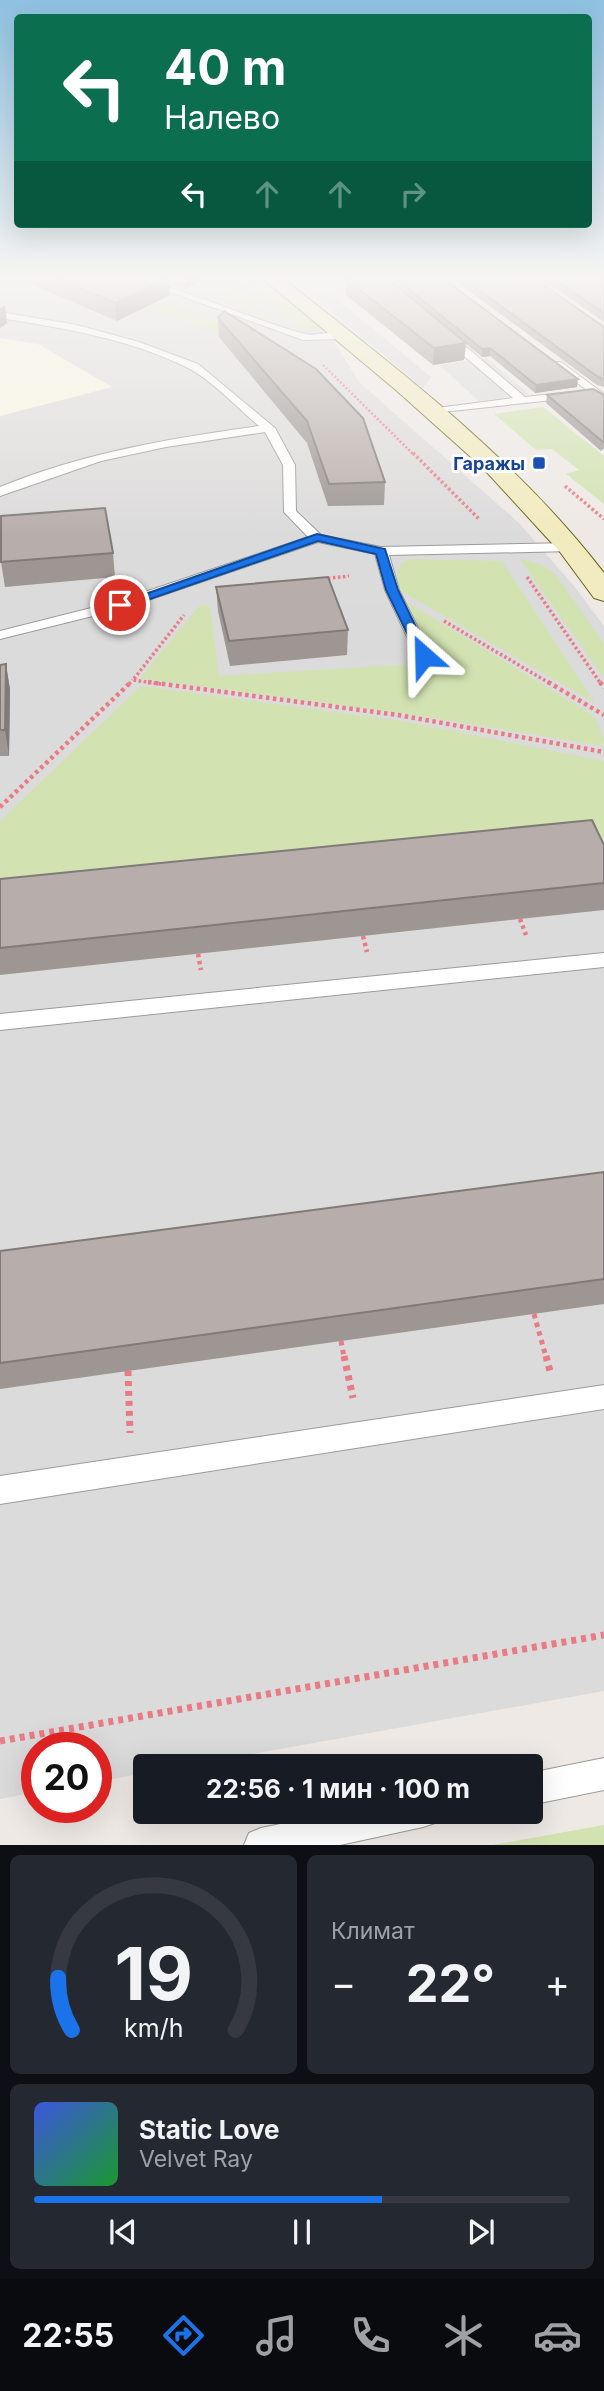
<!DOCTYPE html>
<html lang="ru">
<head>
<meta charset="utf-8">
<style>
	:root { --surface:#171b24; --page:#242831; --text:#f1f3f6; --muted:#9ea1a6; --line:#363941; --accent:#1a73e8 }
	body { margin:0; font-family:Inter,sans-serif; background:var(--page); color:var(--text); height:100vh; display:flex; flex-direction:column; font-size:26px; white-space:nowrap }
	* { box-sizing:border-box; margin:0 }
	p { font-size:23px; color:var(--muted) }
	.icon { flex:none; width:38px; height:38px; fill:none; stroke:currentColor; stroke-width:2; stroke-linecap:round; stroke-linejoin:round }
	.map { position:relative; height:1845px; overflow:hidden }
	.side { display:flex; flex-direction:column; gap:10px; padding:10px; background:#0d0f14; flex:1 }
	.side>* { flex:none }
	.banner { position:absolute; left:14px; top:14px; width:578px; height:214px; border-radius:7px; box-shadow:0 7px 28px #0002; background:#0b6e4f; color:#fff; overflow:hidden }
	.speed { position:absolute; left:21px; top:1732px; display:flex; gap:14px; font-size:35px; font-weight:700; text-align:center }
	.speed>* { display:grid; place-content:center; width:91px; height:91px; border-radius:50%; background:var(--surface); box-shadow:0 7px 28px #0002; line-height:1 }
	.speed .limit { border:10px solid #d22; background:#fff; color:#111 }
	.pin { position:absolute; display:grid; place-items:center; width:60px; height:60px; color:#fff; margin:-30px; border:4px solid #fff; border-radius:50%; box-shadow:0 2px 7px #0007 }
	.me { position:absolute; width:77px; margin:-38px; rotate:335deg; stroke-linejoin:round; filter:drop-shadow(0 0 5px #0008) }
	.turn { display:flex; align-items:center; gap:24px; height:147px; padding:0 35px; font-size:32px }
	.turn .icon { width:91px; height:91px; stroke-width:2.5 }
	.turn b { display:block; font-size:49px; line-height:60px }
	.lanes { display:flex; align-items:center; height:66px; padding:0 35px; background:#0003; justify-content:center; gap:35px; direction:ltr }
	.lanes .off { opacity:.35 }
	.big { font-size:52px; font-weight:700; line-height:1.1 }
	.side .tile { flex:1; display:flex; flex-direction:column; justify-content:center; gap:10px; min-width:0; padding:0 24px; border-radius:10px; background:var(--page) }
	.side .dial { align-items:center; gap:0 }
	.dial svg { height:182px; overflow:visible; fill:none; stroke:var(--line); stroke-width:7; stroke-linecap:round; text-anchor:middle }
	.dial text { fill:var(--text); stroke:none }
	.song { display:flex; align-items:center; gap:21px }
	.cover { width:84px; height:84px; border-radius:10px; background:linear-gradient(135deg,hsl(230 70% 55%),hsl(130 70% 35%)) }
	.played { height:7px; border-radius:4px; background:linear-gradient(90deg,var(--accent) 65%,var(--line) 65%) }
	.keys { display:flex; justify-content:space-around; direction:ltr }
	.heat { display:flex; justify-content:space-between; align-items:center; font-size:38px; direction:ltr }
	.side .tiles { flex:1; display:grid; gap:10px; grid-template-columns:1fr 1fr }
	.tile:last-child { grid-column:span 2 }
	.trip { position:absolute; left:133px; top:1754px; width:410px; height:70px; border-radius:7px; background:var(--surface); box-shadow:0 7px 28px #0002; font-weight:700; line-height:70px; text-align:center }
	.dock { display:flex; height:112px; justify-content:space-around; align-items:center; background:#090b0e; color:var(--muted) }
	.dock .icon { width:49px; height:49px }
	.dock .on { color:var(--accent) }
	.dock b { font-size:32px; color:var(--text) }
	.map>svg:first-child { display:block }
	.residential { fill:#dcdbdb }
	.education { fill:#fbf6e1 }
	.grass { fill:#d2e2b1 }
	.parking { fill:#dadada }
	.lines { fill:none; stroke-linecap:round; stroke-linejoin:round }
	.lane-casing { stroke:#9b9b9b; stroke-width:2 }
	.secondary-casing { stroke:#686112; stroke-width:2 }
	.path-far4 { stroke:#e97b85; stroke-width:2.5; stroke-dasharray:2 2; stroke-linecap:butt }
	.path-far3 { stroke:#e97b85; stroke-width:3.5; stroke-dasharray:2.5 2.5; stroke-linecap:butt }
	.path-far2 { stroke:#e97b85; stroke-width:4.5; stroke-dasharray:3.5 3.5; stroke-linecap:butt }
	.path-far1 { stroke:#e97b85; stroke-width:5; stroke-dasharray:4.5 4.5; stroke-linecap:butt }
	.path { stroke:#e97b85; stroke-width:7; stroke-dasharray:5 5; stroke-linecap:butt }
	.lane { fill:#fff; fill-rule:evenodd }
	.secondary { fill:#f2ebbf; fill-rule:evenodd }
	.wall { fill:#9d9693 }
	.shaded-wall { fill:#807a78 }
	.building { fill:#b7aeab; stroke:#807a78; stroke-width:2 }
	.route { fill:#1a73e8; stroke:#114b97; stroke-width:2 }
	.transit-dot { fill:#1a4fb4; stroke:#fff; stroke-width:2.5 }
	.labels { text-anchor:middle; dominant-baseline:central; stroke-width:6; stroke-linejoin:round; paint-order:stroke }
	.far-transit-label { font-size:18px; font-weight:bold; fill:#164399; stroke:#fff; text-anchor:end }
</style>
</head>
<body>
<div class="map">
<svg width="604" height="1845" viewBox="0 0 604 1845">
	<rect width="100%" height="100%" fill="#eee9e5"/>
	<path class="residential" d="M0 277H260L327 331 360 383 519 523 575 587 604 626V1691L185 1766H145V1773L96 1782V1748H37V1792L0 1799Z"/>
	<path class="education" d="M0 338 38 344 112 387 0 416Z"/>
	<g class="grass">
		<path d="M50 277H69L161 300 272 340 317 389C298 377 279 362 259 352 180 311 93 298 7 285Z"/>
		<path d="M238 277H257L327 331 301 330Z"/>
		<path d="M210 283 245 293 283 328 243 310Z"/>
		<path d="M543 407 604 456V504L566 474 579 470 552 449 536 450 494 414Z"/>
		<path d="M410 559 502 561 595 703 396 588C397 573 395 565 410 559Z"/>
		<path d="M520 559C536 562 546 566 558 578L604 644V678Z"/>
		<path d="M407 602 594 716 604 739V746L415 715 140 678 201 604 210 607 219 676 432 663Z"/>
		<path d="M141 686 402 721 604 761V839L0 900V821Z"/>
		<path d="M604 1825V1845H492Z"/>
	</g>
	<g class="parking">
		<path d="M327 291 431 377 423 388 313 296Z"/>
		<path d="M486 358 529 394 479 401 439 365Z"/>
		<path d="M399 601 424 656 353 663 332 608Z"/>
	</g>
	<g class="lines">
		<defs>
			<g id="lane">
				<path d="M144 281C199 294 250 319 305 334 318 337 336 328 347 336L342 339 303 340 176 294 141 286 139 284Z"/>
				<path d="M0 312 77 325 139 342 198 364 275 428 295 465 296 511 321 535 381 547 573 543 580 547 573 551 389 555 399 590 432 656 424 661 416 656 385 590 375 554 318 542 125 608 0 639V631L115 602 308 537 284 512 283 465 265 432 166 447 101 461 0 496V487C83 453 171 438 259 426 240 410 209 378 188 368 130 339 63 328 0 318Z"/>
				<path d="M442 333H450L525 397 571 392 577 395 571 398 433 413V409L437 408 513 398 442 337Z"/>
				<path d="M553 362H561L604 394V402L553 366Z"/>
				<path d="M604 953V967L0 1030V1014Z"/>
				<path d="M604 1385V1409L0 1504V1476Z"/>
				<path d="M604 1758V1790L530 1805V1773Z"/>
				<path d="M343 1811H439L435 1823 423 1827 340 1845H244L249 1833 261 1828Z"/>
			</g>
			<path id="secondary" d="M261 277H281C396 368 514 456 604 573V601L594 598 560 552 482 467 397 391Z"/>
		</defs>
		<use href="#lane" class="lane-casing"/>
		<use href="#secondary" class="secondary-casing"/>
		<path class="path-far4" d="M323 365 414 455"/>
		<g class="path-far3">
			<path d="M413 453 479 519"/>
			<path d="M565 486 604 519"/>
			<path d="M527 577 601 684"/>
			<path d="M323 579 349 576"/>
			<path d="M444 621 551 684"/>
			<path d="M129 684 133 680"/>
			<path d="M161 684 133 680 184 615"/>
		</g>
		<g class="path-far2">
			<path d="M148 682 398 715 604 752"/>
			<path d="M548 682 604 715"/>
			<path d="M600 682 604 688"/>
			<path d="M0 807 131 682"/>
			<path d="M520 919 526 935"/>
			<path d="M363 936 367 952"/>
			<path d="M198 954 201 970"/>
		</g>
		<g class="path-far1">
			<path d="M534 1314 546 1357"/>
			<path d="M341 1341 344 1357"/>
		</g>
		<g class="path">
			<path d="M344 1356 353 1398"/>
			<path d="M546 1356 550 1371"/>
			<path d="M128 1371 130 1433"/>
			<path d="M0 1741 604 1635"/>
		</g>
		<use href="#lane" class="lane"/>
		<use href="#secondary" class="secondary"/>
	</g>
	<g class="wall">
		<path d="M32 277H203V280L186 288 169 284 170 295 117 321 33 285Z"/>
		<path d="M387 277H441L577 387 535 393 490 356 482 357 466 344 464 360 433 365 346 295 347 280 398 287 399 285Z"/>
		<path d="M450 277H532L604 327V387L597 385Z"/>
		<path d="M539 277H604V322Z"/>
		<path d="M218 318 385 482 384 505 328 506 307 443 219 337Z"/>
		<path d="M547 395H604V448L601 451 546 403Z"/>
		<path d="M113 553 115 577 5 587 1 562Z"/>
		<path d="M216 587 348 630 347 655 230 666 218 611Z"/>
		<path d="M6 664 10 690 9 756H0V665Z"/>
		<path d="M604 845V910L0 975V879Z"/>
		<path d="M604 1172V1304L0 1389V1251Z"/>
	</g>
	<g class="shaded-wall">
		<path d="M186 277H203V280L186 288Z"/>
		<path d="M169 278 170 295 117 321 115 303Z"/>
		<path d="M5 305 7 323 0 328V308Z"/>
		<path d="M466 343 464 360 433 365 434 348Z"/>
		<path d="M490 348V356L482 357V349Z"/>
		<path d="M578 379 577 387 535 393 536 385Z"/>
		<path d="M6 664 10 690 9 756 5 730Z"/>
	</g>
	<g class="building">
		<path d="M53 277H163L169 278 115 303Z"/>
		<path d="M369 277H386L466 343 434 348 347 280Z"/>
		<path d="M397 277H441L578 379 536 385 490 348 482 349 399 281 402 280Z"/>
		<path d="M461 277H532L604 327V379L598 377Z"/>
		<path d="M551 277H604V313Z"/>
		<path d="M224 311 316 369 363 418 385 482 329 484 307 421 218 318Z"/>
		<path d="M593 389 604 395V441L603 442 547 395Z"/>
		<path d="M105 508 113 553 1 562V516Z"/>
		<path d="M328 577 348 630 229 641 216 587Z"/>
		<path d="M6 664 5 730H0V665Z"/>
		<path d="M592 820 604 845V883L0 948V879Z"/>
		<path d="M604 1172V1279L0 1363V1251Z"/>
	</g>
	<linearGradient id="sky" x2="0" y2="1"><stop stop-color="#8fc1e1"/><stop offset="0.52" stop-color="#f7f5f3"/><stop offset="1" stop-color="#f7f5f3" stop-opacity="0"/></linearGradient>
	<rect width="604" height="535" fill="url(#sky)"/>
	<path class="route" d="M317 534 385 549 398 590 430 656 428 659H420L418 656 386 590 376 554 318 541 124 608 114 605Z"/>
	<rect class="transit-dot" x="532" y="456" width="14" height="14" rx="3.5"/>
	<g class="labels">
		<g class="far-transit-label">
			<text x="525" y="463">Гаражы</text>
		</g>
	</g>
</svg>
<div class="speed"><div class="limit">20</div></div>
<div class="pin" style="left:120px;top:605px;background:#d93025"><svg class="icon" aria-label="arrive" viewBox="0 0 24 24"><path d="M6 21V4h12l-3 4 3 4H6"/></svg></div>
<svg class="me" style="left:424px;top:656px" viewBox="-20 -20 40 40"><path d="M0-17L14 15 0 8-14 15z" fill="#1a73e8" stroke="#fff" stroke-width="4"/></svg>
<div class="trip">22:56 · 1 мин · 100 m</div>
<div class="banner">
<div class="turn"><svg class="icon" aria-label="left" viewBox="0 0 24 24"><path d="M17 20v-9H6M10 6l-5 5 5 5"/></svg><div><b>40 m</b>Налево</div></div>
<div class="lanes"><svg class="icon" aria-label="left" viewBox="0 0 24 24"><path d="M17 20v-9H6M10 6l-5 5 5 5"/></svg><svg class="icon off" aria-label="ahead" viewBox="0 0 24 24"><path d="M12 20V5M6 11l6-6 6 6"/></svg><svg class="icon off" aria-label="ahead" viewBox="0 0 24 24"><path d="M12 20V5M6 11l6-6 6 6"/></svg><svg class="icon off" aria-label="right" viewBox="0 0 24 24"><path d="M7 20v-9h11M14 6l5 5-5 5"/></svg></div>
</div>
</div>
<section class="side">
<div class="tiles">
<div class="tile dial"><svg viewBox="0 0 100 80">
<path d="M14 69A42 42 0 1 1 86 69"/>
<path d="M14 69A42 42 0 0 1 8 46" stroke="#1a73e8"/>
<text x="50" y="56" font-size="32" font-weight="700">19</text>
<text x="50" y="72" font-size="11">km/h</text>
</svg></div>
<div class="tile"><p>Климат</p>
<div class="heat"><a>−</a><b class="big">22°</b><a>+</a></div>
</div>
<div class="tile">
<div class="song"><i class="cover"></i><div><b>Static Love</b><p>Velvet Ray</p></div></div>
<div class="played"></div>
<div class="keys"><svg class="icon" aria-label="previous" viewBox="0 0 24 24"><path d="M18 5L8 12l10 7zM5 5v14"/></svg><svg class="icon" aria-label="pause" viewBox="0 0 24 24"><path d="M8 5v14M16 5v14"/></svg><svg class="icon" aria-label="next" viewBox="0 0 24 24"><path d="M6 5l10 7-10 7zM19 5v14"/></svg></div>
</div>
</div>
</section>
<nav class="dock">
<b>22:55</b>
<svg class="icon on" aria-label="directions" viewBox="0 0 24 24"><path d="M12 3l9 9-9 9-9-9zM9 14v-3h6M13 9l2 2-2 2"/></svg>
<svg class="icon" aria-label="music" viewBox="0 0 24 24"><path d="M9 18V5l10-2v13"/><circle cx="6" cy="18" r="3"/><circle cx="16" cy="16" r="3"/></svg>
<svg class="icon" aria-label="phone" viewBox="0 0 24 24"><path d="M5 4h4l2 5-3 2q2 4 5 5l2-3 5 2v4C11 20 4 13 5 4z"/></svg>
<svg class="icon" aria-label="climate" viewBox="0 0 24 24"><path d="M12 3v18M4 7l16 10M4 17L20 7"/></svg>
<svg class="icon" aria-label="car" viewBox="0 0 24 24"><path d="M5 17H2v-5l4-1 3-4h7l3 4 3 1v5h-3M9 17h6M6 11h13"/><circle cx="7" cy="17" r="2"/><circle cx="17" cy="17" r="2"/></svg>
</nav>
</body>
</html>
